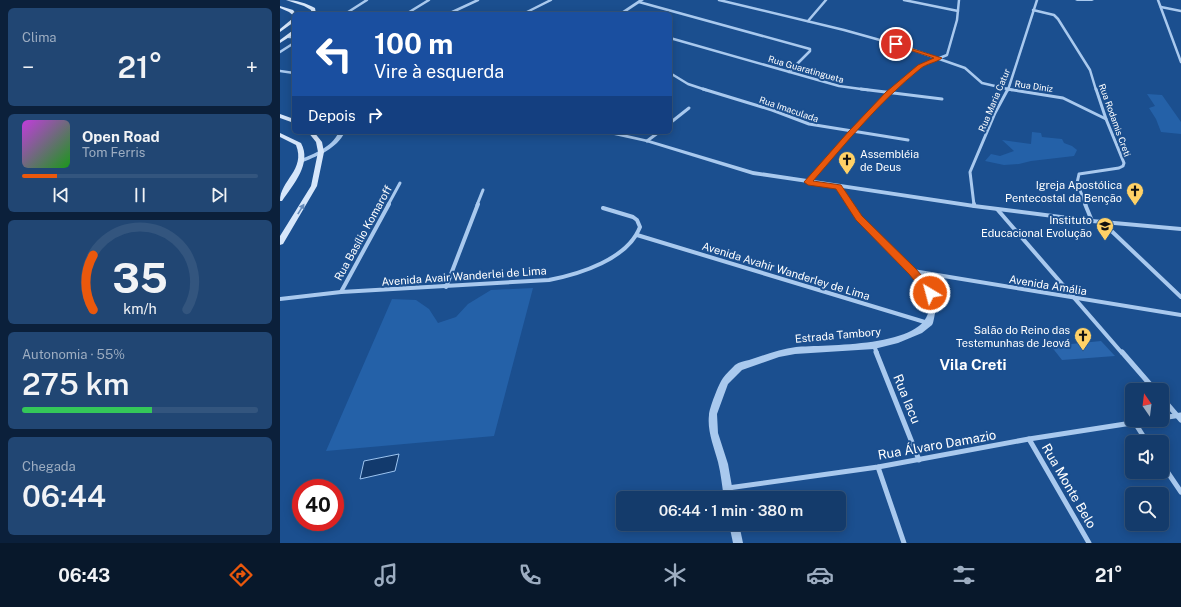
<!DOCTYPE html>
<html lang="pt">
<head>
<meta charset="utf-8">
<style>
	:root { --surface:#143b6b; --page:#214673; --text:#f1f3f6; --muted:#9dadc1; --line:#33557e; --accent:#ea580c }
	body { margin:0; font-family:"Public Sans",sans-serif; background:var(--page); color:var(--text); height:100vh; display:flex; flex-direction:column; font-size:15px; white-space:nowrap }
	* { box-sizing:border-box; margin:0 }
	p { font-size:13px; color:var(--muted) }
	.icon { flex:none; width:22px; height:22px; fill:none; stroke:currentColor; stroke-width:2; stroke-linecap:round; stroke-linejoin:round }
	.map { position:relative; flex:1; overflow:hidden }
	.sheet { display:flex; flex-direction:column; gap:8px; padding:8px; background:#0b203b; width:280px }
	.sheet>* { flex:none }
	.hud { position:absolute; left:12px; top:12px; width:380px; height:122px; border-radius:6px; box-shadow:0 2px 10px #0003,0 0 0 1px var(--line); background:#1a4fa0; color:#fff; overflow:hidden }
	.needle { width:26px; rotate:346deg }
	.tools { position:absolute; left:845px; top:383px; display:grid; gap:8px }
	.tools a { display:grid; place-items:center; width:44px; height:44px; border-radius:6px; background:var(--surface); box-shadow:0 2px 10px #0003,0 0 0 1px var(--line); font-size:20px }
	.speed { position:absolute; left:12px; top:479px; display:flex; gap:8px; font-size:20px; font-weight:700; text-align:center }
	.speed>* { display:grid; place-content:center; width:52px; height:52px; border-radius:50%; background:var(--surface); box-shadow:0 2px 10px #0003,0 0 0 1px var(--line); line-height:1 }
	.speed .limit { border:6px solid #d22; background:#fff; color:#111 }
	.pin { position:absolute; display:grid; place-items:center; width:34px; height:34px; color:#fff; margin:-17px; border:2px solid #fff; border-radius:50%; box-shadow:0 1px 4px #0007 }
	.me { position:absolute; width:44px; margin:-22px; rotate:323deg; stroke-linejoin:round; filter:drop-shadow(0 0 3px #0008) }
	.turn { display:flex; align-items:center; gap:14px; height:84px; padding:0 16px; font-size:18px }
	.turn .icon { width:52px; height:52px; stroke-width:2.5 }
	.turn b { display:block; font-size:28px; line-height:34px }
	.then { display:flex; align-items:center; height:38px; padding:0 16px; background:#0003; gap:8px; font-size:15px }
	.big { font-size:30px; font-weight:600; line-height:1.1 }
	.sheet .widget { flex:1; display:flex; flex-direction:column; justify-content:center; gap:6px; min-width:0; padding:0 14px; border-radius:6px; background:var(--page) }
	.sheet .dial { align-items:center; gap:0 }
	.dial svg { height:104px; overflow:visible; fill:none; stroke:var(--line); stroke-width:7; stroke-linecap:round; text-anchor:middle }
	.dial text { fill:var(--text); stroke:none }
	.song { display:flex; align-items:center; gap:12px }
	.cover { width:48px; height:48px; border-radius:6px; background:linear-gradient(135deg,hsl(290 70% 55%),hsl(120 70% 35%)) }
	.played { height:4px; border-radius:2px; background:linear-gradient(90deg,var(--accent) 15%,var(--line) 15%) }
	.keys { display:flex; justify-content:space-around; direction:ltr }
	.heat { display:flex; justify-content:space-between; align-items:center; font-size:22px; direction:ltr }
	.charge { height:6px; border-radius:3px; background:linear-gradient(90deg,#34c759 55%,var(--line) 0) }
	.trip { position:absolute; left:336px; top:491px; width:230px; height:40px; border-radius:6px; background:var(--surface); box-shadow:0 2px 10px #0003,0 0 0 1px var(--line); font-weight:600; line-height:40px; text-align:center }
	.tabs { display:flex; height:64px; justify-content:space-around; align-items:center; background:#08182b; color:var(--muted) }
	.tabs .icon { width:28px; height:28px }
	.tabs .on { color:var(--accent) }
	.tabs b { font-size:18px; color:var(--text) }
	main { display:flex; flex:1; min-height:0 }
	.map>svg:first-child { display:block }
	.green { fill:#2461a8 }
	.water { fill:#123a6d; stroke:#9cc4f0 }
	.building { fill:#2a66ad }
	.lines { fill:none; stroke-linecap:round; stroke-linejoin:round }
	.minor-far3 { stroke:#a9c9ee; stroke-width:2.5 }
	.minor-far2 { stroke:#a9c9ee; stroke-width:3 }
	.minor-far1 { stroke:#a9c9ee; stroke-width:4 }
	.minor { stroke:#a9c9ee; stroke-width:5 }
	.tertiary { fill:#a9c9ee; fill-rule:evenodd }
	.secondary { fill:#d6e6fa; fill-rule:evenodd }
	.oneway { fill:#668bba }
	.route { fill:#ea580c; stroke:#983908 }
	.labels { text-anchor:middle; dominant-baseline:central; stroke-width:4; stroke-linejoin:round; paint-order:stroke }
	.far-street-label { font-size:9px; fill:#fff; stroke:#1b4f8f }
	.poi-label { font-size:11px; fill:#fff; stroke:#1b4f8f; text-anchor:end }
	.street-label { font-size:11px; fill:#fff; stroke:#1b4f8f }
	.near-street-label { font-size:13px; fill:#fff; stroke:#1b4f8f }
	.district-label { font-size:15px; font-weight:bold; fill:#fff; stroke:#1b4f8f }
</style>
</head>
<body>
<main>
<section class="sheet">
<div class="widget"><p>Clima</p>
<div class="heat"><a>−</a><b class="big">21°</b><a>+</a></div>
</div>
<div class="widget">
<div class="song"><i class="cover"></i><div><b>Open Road</b><p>Tom Ferris</p></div></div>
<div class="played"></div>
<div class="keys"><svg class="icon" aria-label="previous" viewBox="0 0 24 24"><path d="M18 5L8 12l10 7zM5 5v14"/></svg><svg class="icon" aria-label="pause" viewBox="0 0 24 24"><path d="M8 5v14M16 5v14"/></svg><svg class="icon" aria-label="next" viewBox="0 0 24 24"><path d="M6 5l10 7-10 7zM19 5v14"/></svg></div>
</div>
<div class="widget dial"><svg viewBox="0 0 100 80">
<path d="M14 69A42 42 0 1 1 86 69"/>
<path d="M14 69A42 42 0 0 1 14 27" stroke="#ea580c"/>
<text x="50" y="56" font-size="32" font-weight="700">35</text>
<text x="50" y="72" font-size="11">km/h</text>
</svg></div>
<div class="widget"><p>Autonomia · 55%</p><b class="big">275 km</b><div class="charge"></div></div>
<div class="widget"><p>Chegada</p><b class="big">06:44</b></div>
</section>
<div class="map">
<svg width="901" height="543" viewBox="0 0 901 543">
	<rect width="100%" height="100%" fill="#1b4f8f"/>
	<g class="green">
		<path d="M867 94 882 95 901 122V134L881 132 876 119 869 108 875 106Z"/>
		<path d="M752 132 761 133 762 137 782 139 784 143 792 146 797 150 794 156 751 161 739 164 724 165 705 161 711 154 720 156 734 151 722 140 751 144Z"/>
		<path d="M253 288 214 436 46 451 112 299 136 300 149 309 158 323 176 317 188 304 211 290Z"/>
	</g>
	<path class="water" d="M119 454 115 471 80 479 84 461Z"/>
	<path class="building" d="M821 341 835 356 782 360 771 346Z"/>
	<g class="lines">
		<g class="minor-far3">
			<path d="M439 0 564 30 625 47 685 68 702 83 732 90"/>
			<path d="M624 0 678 11"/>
			<path d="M878 0 901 62"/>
			<path d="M359 2 530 49V51L509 72"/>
			<path d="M881 7 901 11"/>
			<path d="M753 10 774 15 778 19 810 70 816 90"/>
			<path d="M65 14 87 0"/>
			<path d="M126 14 149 0"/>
			<path d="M168 14 198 0"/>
			<path d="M243 14 271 0"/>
			<path d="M528 21 546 0"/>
			<path d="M9 37H14"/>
			<path d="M390 38 559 86 588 90"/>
			<path d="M0 52 14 43"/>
			<path d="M0 71 14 73"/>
			<path d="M390 73 408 84 426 90"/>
			<path d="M612 90 640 66 667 55 677 20 679 0"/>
			<path d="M728 90 757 0"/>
		</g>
		<g class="minor-far2">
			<path d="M423 89 492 110 529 124 628 140"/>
			<path d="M581 89 662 99"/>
			<path d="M727 89 783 98 826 119"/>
			<path d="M390 123 409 108"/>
			<path d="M367 141 379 132"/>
			<path d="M527 182 571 132 613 89"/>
			<path d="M108 205 120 183"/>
			<path d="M197 205 203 190"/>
			<path d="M694 205 690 172 715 113 728 89"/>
			<path d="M806 205 797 183 799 174 839 168 843 166 844 163 826 119 816 89"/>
		</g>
		<g class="minor-far1">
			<path d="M694 204V206"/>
			<path d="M805 204 812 221"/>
			<path d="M717 209 842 353"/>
			<path d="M822 222 901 297"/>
			<path d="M357 235 648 323"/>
			<path d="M633 271 901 315"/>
			<path d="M166 287 198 204"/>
			<path d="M61 292 109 204"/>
			<path d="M0 299 61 292 269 280C300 274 348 259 360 227L357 220 353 217 323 208"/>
			<path d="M594 346 597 353"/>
		</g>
		<g class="minor">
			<path d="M596 352 639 460"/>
			<path d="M842 352 875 390"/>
			<path d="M882 398 901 420"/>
			<path d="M882 418 901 415"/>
			<path d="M855 423 867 442"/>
			<path d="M749 439 809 543"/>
			<path d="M882 464 901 492"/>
			<path d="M598 467 624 543"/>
			<path d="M448 488 598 467 749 439 871 420"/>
		</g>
		<g class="tertiary">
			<path d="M359 0H364L343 14H338Z"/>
			<path d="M795 0H814L812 1H797Z"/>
			<path d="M59 132H65C56 149 40 155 23 162H19V160C35 153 51 148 59 132Z"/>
			<path d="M324 132H334L369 140 473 171 694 204 812 219 901 227V231L812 223 694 208 562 188 581 216 649 284C657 299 657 306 653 323L652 325 642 333 618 343 594 349 515 354 499 357 462 370 448 384 437 414 438 433 448 464 454 498H444C442 486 441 474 438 462 434 447 427 431 429 415 429 409 439 383 443 378 446 374 451 369 455 365 459 362 465 361 469 360 485 355 500 349 516 347 547 344 678 350 643 288L577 220 555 187 473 175 366 142 325 133Z"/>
			<path d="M449 524H459L463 543H453Z"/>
		</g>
		<g class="secondary">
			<path d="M6 0C16 0 26 3 35 8L36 14H32L31 10 24 6Z"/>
			<path d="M0 6 13 10 16 14H14V16L9 12 0 8Z"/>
			<path d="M12 19H14V22L0 32V29Z"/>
			<path d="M12 31H14V34L0 43V40Z"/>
			<path d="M0 114 14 119V123L0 118Z"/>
			<path d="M28 132H34L42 142 44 152 37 186 3 244 0 245V236L31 186 38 152 36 142Z"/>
			<path d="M0 133 21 143C32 163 14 184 2 201H0C0 180 26 170 16 145L0 137Z"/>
		</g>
	</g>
	<defs><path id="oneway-solid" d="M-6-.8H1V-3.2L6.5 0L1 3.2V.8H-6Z"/></defs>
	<use class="oneway" href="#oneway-solid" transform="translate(21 209) rotate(-58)"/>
	<path class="route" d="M614 43 662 58C656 63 647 63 640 69 600 101 567 142 533 181L561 185 582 216 636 269 654 290 655 293 654 296H647L629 274 576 220 556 189 528 185 524 182 569 131 606 92 638 65 654 58 614 45Z"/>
	<defs>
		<symbol id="church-pin" viewBox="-11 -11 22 30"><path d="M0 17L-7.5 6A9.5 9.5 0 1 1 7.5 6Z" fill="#ffd166" stroke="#1b4f8f"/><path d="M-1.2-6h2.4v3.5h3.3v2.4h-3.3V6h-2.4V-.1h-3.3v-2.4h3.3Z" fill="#111"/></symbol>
		<symbol id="school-pin" viewBox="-11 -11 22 30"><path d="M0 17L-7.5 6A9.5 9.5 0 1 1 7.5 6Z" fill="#ffd166" stroke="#1b4f8f"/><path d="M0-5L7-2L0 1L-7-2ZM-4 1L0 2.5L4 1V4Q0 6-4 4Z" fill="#111"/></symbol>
	</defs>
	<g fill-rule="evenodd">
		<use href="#church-pin" x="557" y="150" width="20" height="27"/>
		<use href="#church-pin" x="845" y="181" width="20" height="27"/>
		<use href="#school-pin" x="815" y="216" width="20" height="27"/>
		<use href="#church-pin" x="793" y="326" width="20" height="27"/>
	</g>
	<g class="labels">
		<g class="far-street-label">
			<text transform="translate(526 69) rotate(16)">Rua Guaratingueta</text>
			<text transform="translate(754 86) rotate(8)">Rua Diniz</text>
			<text transform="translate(714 100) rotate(-67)">Rua Maria Catur</text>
			<text transform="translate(509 109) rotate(19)">Rua Imaculada</text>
			<text transform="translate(835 120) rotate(70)">Rua Rodamis Creti</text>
		</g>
		<g class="poi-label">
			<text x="580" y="154" text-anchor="start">Assembléia<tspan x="580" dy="13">de Deus</tspan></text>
			<text x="842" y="185">Igreja Apostólica<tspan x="842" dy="13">Pentecostal da Benção</tspan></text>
			<text x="812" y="220">Instituto<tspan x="812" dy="13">Educacional Evolução</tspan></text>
			<text x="790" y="330">Salão do Reino das<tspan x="790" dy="13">Testemunhas de Jeová</tspan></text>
		</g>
		<g class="street-label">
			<text transform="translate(83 233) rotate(-61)">Rua Basílio Komaroff</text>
			<text transform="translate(506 271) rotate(17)">Avenida Avahir Wanderley de Lima</text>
			<text transform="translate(184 276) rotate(-4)">Avenida Avair Wanderlei de Lima</text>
			<text transform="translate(768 285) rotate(9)">Avenida Amália</text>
			<text transform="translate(558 335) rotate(-5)">Estrada Tambory</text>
		</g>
		<g class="near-street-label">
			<text transform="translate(627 399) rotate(68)">Rua Iacu</text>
			<text transform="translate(657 445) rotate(-10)">Rua Álvaro Damazio</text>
			<text transform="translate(789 486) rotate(60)">Rua Monte Belo</text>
		</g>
		<g class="district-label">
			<text x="693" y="364">Vila Creti</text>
		</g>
	</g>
</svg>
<div class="tools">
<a><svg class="needle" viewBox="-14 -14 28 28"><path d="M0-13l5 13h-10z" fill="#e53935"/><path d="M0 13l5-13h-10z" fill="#9dadc1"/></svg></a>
<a><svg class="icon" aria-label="sound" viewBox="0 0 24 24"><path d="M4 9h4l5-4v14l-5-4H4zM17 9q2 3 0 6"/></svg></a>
<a><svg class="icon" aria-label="search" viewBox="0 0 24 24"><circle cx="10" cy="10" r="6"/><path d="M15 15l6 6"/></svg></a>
</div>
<div class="speed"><div class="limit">40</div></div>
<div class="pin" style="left:616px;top:44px;background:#d93025"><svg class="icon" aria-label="arrive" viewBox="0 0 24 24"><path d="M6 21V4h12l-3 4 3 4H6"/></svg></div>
<svg class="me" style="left:650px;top:293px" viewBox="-20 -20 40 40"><circle r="17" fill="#ea580c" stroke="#fff" stroke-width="3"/><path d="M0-11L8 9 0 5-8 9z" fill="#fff"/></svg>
<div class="trip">06:44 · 1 min · 380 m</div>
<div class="hud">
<div class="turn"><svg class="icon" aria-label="left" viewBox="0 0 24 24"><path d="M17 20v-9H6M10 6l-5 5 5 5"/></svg><div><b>100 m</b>Vire à esquerda</div></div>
<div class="then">Depois<svg class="icon" aria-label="right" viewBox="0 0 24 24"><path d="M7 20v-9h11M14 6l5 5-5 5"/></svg></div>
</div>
</div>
</main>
<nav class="tabs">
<b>06:43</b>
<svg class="icon on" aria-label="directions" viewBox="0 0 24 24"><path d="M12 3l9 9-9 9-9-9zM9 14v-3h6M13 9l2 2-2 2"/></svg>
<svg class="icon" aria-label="music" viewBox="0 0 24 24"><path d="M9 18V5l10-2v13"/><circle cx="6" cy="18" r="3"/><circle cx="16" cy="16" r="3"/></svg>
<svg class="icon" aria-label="phone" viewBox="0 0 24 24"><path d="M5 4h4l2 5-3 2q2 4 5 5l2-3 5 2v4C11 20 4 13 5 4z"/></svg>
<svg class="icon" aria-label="climate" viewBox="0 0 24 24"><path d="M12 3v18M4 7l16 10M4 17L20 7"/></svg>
<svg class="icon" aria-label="car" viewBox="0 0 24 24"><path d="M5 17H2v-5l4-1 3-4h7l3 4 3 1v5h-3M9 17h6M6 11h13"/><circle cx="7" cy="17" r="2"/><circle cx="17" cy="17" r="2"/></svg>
<svg class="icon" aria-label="filters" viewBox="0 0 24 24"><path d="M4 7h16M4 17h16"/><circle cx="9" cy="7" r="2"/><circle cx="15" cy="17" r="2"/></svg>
<b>21°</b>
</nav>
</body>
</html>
